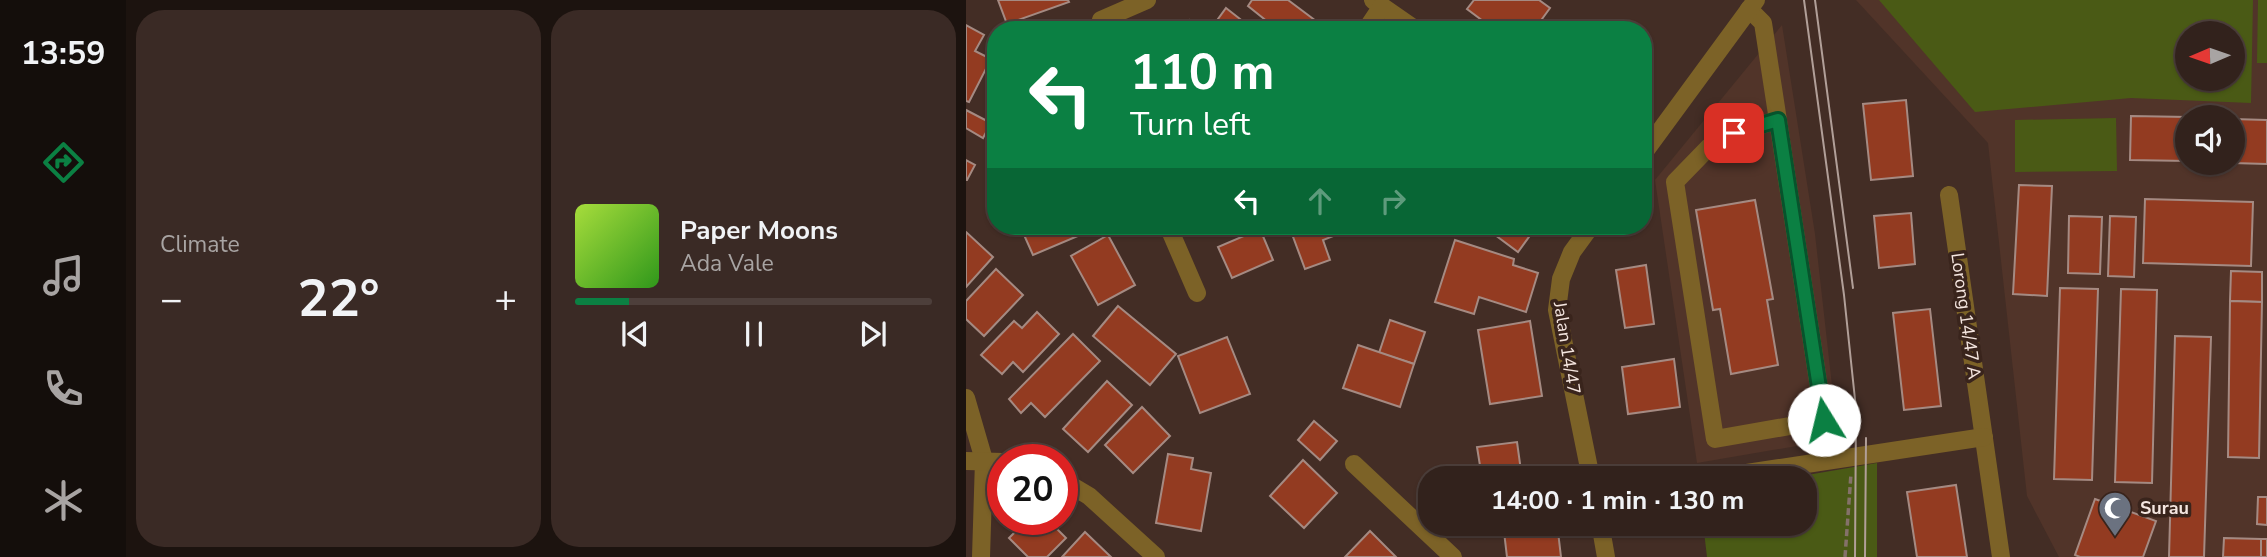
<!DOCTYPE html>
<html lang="en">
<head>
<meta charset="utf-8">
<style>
	:root { --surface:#32221c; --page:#3a2a25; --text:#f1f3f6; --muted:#a8a4a3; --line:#4d3f3b; --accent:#0b8043 }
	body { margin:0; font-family:"Nunito Sans",sans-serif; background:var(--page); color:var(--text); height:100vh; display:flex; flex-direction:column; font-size:26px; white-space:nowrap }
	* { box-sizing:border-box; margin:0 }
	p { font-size:23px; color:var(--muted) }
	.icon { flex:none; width:38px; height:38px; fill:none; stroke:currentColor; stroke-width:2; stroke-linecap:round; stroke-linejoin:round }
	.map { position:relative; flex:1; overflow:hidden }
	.details { display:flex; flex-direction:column; gap:10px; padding:10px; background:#1c130f; width:840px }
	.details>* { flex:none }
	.top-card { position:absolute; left:21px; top:21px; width:665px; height:214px; border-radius:28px; box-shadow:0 2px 5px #0004,0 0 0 2px var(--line); background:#0b8043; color:#fff; overflow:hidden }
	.needle { width:46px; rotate:268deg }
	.fabs { position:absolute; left:1209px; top:21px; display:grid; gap:14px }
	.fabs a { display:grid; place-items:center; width:70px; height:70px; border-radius:50%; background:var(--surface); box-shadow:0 2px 5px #0004,0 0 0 2px var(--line); font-size:35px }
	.speed { position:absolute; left:21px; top:444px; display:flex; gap:14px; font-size:35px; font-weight:700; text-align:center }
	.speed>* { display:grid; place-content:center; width:91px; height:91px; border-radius:50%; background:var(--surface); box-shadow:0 2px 5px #0004,0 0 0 2px var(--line); line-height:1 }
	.speed .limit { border:10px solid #d22; background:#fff; color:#111 }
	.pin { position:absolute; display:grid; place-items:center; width:60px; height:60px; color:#fff; margin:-30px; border-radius:14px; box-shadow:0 4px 10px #0006 }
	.me { position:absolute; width:77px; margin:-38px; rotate:351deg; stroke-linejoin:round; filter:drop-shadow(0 0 5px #0008) }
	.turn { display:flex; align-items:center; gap:24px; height:147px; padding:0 28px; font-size:32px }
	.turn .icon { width:91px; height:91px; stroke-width:2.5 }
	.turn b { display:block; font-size:49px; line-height:60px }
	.lanes { display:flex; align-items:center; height:66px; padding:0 28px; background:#0003; justify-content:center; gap:35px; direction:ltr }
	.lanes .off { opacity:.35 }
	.big { font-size:52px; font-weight:700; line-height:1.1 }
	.details .tile { flex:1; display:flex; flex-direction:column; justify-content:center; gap:10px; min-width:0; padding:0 24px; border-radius:28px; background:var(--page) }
	.song { display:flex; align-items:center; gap:21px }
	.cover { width:84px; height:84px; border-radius:10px; background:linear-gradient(135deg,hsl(80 70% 55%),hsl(110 70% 35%)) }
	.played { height:7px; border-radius:4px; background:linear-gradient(90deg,var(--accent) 15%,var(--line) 15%) }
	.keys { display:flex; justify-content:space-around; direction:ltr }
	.heat { display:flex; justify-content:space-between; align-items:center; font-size:38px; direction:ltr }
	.details .tiles { flex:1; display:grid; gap:10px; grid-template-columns:repeat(2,1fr) }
	.trip { position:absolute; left:452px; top:466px; width:399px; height:70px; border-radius:28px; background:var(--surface); box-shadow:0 2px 5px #0004,0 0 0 2px var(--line); font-weight:700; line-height:70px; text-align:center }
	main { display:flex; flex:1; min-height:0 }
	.tab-bar { display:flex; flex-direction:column; width:126px; justify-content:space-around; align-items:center; background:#140e0b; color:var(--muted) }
	.tab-bar .icon { width:49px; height:49px }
	.tab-bar .current { color:var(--accent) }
	.tab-bar b { font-size:32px; color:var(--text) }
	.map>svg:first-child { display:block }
	.built { fill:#513429; fill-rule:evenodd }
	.green { fill:#4a5a15; fill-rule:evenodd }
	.building { fill:#933b21; stroke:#a58a82; stroke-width:2 }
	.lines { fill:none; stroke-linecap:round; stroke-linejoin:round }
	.path { stroke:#847169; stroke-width:3.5; stroke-dasharray:7 3.5; stroke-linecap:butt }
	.minor { stroke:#7c6227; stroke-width:18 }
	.tram { stroke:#b19f98; stroke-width:2 }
	.route-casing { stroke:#07532c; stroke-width:18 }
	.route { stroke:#0b8043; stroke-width:12 }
	.labels { text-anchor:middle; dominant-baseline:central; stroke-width:7; stroke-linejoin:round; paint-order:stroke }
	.street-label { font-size:18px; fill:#f5e6e0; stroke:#39241c }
	.poi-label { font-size:18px; font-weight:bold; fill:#f5e6e0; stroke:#39241c; text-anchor:start }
</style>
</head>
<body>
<main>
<nav class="tab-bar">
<b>13:59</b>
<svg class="icon current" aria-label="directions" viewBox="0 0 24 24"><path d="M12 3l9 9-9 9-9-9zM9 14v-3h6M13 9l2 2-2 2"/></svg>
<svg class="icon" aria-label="music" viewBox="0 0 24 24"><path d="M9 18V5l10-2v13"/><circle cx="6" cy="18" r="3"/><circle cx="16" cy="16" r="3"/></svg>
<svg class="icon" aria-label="phone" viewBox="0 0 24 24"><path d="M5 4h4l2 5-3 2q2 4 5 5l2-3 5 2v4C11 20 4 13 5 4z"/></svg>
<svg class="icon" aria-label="climate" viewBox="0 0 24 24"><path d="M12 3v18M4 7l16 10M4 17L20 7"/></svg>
</nav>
<section class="details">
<div class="tiles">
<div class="tile"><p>Climate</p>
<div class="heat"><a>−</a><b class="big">22°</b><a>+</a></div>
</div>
<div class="tile">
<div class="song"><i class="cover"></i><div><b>Paper Moons</b><p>Ada Vale</p></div></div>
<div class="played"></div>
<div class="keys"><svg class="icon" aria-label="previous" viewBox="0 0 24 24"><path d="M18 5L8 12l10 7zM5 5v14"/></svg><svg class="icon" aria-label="pause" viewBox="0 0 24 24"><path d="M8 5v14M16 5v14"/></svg><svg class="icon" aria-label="next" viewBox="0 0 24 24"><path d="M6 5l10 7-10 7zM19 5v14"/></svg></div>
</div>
</div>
</section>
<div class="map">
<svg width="1301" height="557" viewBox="0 0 1301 557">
	<rect width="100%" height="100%" fill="#432d25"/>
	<g class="built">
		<path d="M890 0H1301V557H1093L1061 496 1022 143ZM1222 33H1267V79H1222ZM1222 117H1267V163H1222Z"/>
		<path d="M816 25 849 234 872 439 731 463 689 180Z"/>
	</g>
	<g class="green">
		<path d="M913 0H1287L1285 103 1165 98 1009 112ZM1222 33H1267V79H1222Z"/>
		<path d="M1292 0H1301V63H1291Z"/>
		<path d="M1150 118 1151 171 1049 172V120Z"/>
		<path d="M911 463V557H741L737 523H838V478H824Z"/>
	</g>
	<g class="building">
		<path d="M32 0H102L103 2 41 24Z"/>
		<path d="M286 0H322L362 30H312L282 6Z"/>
		<path d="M508 0H573L584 8 568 30H529L501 9Z"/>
		<path d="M260 8 288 30H244Z"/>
		<path d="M223 20 227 30H196Z"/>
		<path d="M0 25 18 35 9 51 25 59 3 102 0 101Z"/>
		<path d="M940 100 947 176 905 180 897 104Z"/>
		<path d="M0 110 25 123 17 138 0 128Z"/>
		<path d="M1165 116 1222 117V161L1164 160Z"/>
		<path d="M1267 119 1301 120V164L1267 163Z"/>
		<path d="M0 160 9 165 1 180H0Z"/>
		<path d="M1053 185 1086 186 1081 296 1047 294Z"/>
		<path d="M1179 199 1287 202 1285 266 1177 263Z"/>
		<path d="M789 200 807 299 801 300 812 365 765 374 754 309 747 310 730 210Z"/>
		<path d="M945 213 949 264 913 268 908 216Z"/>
		<path d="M1103 216 1136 217 1134 274 1102 273Z"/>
		<path d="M1144 216 1170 217 1168 277 1142 276Z"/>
		<path d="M54 226H116L119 233 67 255Z"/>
		<path d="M323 226H366L370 235 357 240 364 260 339 269Z"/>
		<path d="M517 226H571L552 252Z"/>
		<path d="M294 229 307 260 266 278 252 247Z"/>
		<path d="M0 232 27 257 0 287Z"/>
		<path d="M142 235 169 285 132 305 105 256Z"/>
		<path d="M489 240 548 259 547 265 572 273 560 312 513 297 508 314 469 302Z"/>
		<path d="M680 265 688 324 659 328 650 270Z"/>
		<path d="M30 269 57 295 18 336 0 319V301Z"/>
		<path d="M1265 271 1296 272V302L1264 301Z"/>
		<path d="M1094 288 1132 289 1126 480 1088 479Z"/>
		<path d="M1155 289 1191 290 1186 483 1149 482Z"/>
		<path d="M1264 301 1296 302 1293 458 1262 457Z"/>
		<path d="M152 306 210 354 184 385 127 336Z"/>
		<path d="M964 309 975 406 938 410 927 313Z"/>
		<path d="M71 312 93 334 57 372 47 362 36 374 15 355 48 321 56 328Z"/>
		<path d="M424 320 459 332 448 364 413 353Z"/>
		<path d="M564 321 576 396 524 404 512 330Z"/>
		<path d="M107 334 134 361 79 417 65 403 55 413 43 399Z"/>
		<path d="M1209 336 1245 337 1238 557H1203Z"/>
		<path d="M261 337 284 394 234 413 212 356Z"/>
		<path d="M392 345 448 364 434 407 377 388Z"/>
		<path d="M708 359 714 407 662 414 656 367Z"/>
		<path d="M141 381 166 405 122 452 97 429Z"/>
		<path d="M176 407 204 436 167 473 139 445Z"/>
		<path d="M348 421 371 441 354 460 332 440Z"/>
		<path d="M551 442 556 478H516L511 447Z"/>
		<path d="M202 454 227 458 225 469 245 473 235 531 190 523Z"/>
		<path d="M337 460 371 493 338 528 304 496Z"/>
		<path d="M990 485 1001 557H951L941 492Z"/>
		<path d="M1292 497H1301V525L1291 524Z"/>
		<path d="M1129 499 1190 521 1177 557H1114L1109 555Z"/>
		<path d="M43 520H82L100 538 81 557H62L43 538 52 529Z"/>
		<path d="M537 523H591L595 557H541Z"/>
		<path d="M404 531 430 557H379Z"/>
		<path d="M119 532 145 557H96Z"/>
		<path d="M1258 538 1295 539V557H1257Z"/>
		<rect x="1295" y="539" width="6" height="18"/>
	</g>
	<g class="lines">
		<path class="path" d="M879 557 885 474"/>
		<g class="minor">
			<path d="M407 0 450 30"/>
			<path d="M783 9 797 23 858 420 749 439 709 182 743 147 768 133 812 120"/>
			<path d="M132 30 135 20 181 0"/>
			<path d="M400 30 416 6"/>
			<path d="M677 154 790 0"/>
			<path d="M983 195 1035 557"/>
			<path d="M202 226 231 293"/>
			<path d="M0 398 18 460 15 557"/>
			<path d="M0 461 37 462"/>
			<path d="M388 464 487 557"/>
			<path d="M625 478 591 310 595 279 606 252 625 226"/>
			<path d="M748 478 1018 437"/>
			<path d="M96 480 123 496 190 557"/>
			<path d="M634 523 640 557"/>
		</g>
		<g class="tram">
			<path d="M838 0 878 295 890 409 889 557"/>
			<path d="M849 0 887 288"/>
			<path d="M899 557 900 438"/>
		</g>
	</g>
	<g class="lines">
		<defs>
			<path id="route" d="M768 133 812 120 858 420"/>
		</defs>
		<use href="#route" class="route-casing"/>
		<use href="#route" class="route"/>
	</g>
	<defs>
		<symbol id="mosque-pin" viewBox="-11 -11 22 30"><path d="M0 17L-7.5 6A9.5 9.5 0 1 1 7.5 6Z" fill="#6b7280" stroke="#39241c"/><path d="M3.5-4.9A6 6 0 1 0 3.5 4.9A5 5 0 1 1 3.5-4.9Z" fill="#fff"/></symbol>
	</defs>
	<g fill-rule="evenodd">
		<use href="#mosque-pin" x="1130" y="489" width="38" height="52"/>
	</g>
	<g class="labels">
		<g class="street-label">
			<text transform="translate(1000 316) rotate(82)">Lorong 14/47 A</text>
			<text transform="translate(601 348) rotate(81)">Jalan 14/47</text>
		</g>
		<g class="poi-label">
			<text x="1174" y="508">Surau</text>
		</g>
	</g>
</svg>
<div class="fabs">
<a><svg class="needle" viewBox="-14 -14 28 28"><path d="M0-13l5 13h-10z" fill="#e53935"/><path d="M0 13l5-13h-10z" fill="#a8a4a3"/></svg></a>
<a><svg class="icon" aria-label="sound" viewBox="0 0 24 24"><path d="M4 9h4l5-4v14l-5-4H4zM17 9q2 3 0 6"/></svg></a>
</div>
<div class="speed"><div class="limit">20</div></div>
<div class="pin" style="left:768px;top:133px;background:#d93025"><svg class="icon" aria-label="arrive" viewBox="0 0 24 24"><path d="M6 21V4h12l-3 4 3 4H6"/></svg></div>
<svg class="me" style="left:858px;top:420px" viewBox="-20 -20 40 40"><circle r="19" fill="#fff"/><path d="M0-13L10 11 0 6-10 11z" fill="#0b8043"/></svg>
<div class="trip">14:00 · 1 min · 130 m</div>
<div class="top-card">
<div class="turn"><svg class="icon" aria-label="left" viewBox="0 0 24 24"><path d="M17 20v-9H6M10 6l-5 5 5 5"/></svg><div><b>110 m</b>Turn left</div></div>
<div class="lanes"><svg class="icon" aria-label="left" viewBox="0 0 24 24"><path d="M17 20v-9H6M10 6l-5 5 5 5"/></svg><svg class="icon off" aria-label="ahead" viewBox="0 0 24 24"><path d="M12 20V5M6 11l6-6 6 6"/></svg><svg class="icon off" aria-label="right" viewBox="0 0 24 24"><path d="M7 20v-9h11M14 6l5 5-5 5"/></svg></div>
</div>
</div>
</main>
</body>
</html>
